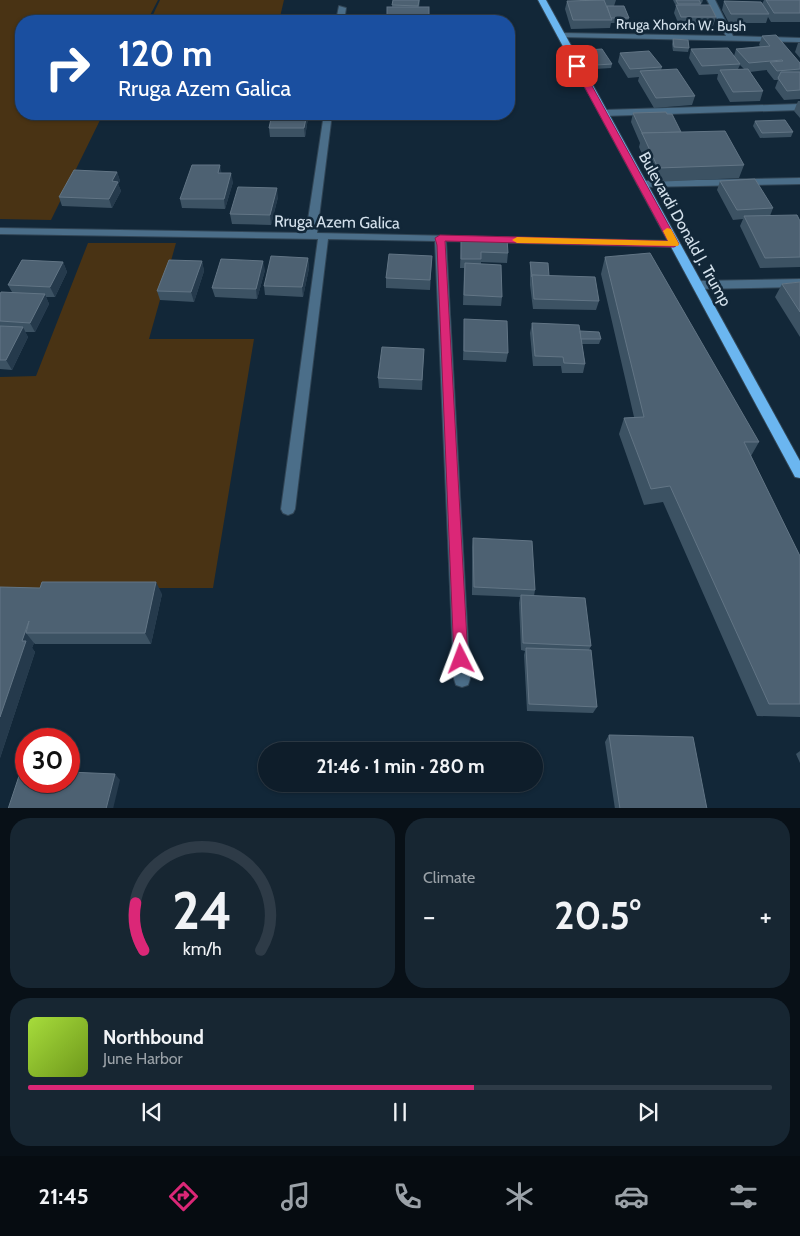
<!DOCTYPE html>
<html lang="en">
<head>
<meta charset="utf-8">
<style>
	:root { --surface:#0e1d2a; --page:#172632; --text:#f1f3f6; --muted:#9ba2a8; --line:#2e3b47; --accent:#db2777 }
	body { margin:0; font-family:Cabin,sans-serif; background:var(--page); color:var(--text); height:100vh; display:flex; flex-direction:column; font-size:19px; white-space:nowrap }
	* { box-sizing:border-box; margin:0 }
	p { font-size:16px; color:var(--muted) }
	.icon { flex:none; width:28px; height:28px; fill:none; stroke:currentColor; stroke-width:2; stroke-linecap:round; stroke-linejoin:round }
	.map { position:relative; height:808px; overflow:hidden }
	.details { display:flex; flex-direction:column; gap:10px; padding:10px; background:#081017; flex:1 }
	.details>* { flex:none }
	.hud { position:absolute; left:15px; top:15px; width:500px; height:105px; border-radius:20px; box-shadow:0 1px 4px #0004,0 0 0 1px var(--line); background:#1a4fa0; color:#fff; overflow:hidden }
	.speed { position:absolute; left:15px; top:728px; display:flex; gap:10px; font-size:25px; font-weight:700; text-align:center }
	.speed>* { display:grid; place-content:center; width:65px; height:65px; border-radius:50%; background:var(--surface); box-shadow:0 1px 4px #0004,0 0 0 1px var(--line); line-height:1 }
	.speed .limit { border:8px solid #d22; background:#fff; color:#111 }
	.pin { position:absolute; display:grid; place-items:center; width:42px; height:42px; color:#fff; margin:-21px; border-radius:10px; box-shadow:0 2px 8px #0006 }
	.me { position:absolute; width:55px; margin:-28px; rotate:357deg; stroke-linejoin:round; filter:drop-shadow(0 0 4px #0008) }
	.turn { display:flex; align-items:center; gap:18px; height:105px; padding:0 20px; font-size:22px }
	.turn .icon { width:65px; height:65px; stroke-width:2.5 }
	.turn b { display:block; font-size:35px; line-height:42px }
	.big { font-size:38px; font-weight:800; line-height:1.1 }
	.details .widget { flex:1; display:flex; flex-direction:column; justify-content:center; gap:8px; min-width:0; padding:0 18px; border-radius:20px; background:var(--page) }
	.details .dial { align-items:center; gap:0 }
	.dial svg { height:130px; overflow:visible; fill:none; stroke:var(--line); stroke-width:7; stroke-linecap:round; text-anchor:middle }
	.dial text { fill:var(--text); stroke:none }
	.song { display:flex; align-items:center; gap:15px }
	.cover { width:60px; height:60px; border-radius:8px; background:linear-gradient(135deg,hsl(80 70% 55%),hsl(80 70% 35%)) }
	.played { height:5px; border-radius:2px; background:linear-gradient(90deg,var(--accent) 60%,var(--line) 60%) }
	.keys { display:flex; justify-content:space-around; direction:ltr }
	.heat { display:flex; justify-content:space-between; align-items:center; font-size:28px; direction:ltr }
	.details .tiles { flex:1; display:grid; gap:10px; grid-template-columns:1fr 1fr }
	.widget:last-child { grid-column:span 2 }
	.trip { position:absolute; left:258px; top:742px; width:285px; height:50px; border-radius:25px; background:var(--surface); box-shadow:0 1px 4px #0004,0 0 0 1px var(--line); font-weight:800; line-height:50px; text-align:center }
	.dock { display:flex; height:80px; justify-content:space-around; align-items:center; background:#060c11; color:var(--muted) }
	.dock .icon { width:35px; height:35px }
	.dock .active { color:var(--accent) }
	.dock b { font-size:22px; color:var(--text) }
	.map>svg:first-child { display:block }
	.green { fill:#493314 }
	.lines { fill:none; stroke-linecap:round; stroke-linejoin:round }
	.minor-casing { stroke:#314555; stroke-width:2 }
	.major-casing { stroke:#314555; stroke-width:2 }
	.minor { fill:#4b6e89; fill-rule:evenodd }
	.major { fill:#6bb6f0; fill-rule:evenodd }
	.wall { fill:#3c5263; fill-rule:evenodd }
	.shaded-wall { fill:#253a4c }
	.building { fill:#4d6172; stroke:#627585 }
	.route { fill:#db2777; stroke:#8e194d }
	.slow { fill:#f59e0b }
	.labels { text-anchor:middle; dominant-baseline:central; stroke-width:5; stroke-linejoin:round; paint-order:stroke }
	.far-street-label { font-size:14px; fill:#d4e1ec; stroke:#122738 }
	.street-label { font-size:16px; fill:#d4e1ec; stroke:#122738 }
</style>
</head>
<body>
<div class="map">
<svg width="800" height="809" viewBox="0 0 800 809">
	<rect width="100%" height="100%" fill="#122738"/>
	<g class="green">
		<path d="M0 0H158L147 21H21V114H103L51 220 0 219Z"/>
		<path d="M160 0H284L279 21H150Z"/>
		<path d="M106 114H257L256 116Z"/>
		<path d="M88 243H176L149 339H254L213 588H0V377L36 376Z"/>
	</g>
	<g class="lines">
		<defs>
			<g id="minor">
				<path d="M707 0H715L733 36 800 38V42L561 37 557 35 561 33 726 36Z"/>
				<path d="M339 6 346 8 344 21H336Z"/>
				<path d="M800 104V110L603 116 599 113 603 110Z"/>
				<path d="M324 114H332L317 233 674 241 679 244 674 247 446 241 470 679 468 685 462 687 456 685 454 679 435 241 328 239 295 509 293 513 288 515 283 513 281 509 318 239 0 234V228L306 233Z"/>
				<path d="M800 178V184L642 187 637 184 642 181Z"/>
				<path d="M800 279V287L697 289 692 285 697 281Z"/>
			</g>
			<path id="major" d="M538 0H546L800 461V478L795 477Z"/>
		</defs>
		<use href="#minor" class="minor-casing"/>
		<use href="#major" class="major-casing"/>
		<use href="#minor" class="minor"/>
		<use href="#major" class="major"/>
	</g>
	<g class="wall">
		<path d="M393 0H420L419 7H392Z"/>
		<path d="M580 0H616L614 6 629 18 628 23H611L610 28 571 29 565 9 567 1H580Z"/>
		<path d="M673 0H703L702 3H700V5L716 17 713 26 679 25 674 13 676 6Z"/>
		<path d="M764 0H800V22H771L768 17 766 23H729L722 10 724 1 762 4Z"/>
		<path d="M762 36 800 63V99L784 100 775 88 778 80H774L767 71V70L750 72 763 91 760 101 730 102 717 79 718 74 699 75 689 58 691 49 734 56 736 49 760 46 759 45ZM740 65 744 69H738Z"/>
		<path d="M673 39 689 48 688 52 673 51 672 44Z"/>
		<path d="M798 43H800V58L795 52Z"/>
		<path d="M587 50 612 64 611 68 595 69 586 54Z"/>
		<path d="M620 53 662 67 661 70 695 96 692 105 654 108 638 81 639 77 628 78 618 62Z"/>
		<path d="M798 101H800V118L794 111Z"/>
		<path d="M633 113 667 114 681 132 744 165 739 178 654 182 639 147 640 143 631 122Z"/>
		<path d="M272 114H308V118L305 137H270L269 128Z"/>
		<path d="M755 121 793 132 791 137 760 138 753 126Z"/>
		<path d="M117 172 120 181 118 184 121 191 112 208 62 206 59 197Z"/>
		<path d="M222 173 233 182 225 209 182 208 180 199Z"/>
		<path d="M720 181 773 208 770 216 800 221V267L760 268 740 226 743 219 733 220 717 190Z"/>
		<path d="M278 197 271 225 232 224 230 214Z"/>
		<path d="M461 238 508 253 507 263 481 262V264L502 297 501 306 463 305 464 268H460Z"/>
		<path d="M432 256 430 290 386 288V278Z"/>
		<path d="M605 257 759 442 751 456 800 556V717L757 716 663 502 644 505 619 434 624 418 634 417 601 274Z"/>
		<path d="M308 258 309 268 303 297 265 295 264 286Z"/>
		<path d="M202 261 204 271 194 302 160 300 157 291Z"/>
		<path d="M63 262 67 272 55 297H46L49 304 35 332H25L28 337 12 370 0 369V294L12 292 8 285Z"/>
		<path d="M530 262 549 276 599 301 596 310 533 309 530 285Z"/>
		<path d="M265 270 257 299 215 297 212 288Z"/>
		<path d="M800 282V337L775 297 782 284Z"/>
		<path d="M464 319 508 353 506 362 463 360Z"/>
		<path d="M532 323 601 339 599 344H582L585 364 583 373H562L561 366H533L530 333Z"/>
		<path d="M424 349 422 390 379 388 378 378Z"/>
		<path d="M473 538 535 590 534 596 591 646 589 650 597 707 593 713 527 711 524 655 525 651 521 650 519 603 520 597 472 595V547Z"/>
		<path d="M0 587 162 594 151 644H35L34 643 32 648 35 652 0 758Z"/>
		<path d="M609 735 707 809H615L605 742Z"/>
		<path d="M800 751V763L796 754Z"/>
	</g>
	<g class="shaded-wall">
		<path d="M307 114H308V118L305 137 304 128Z"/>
		<path d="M220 165 222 175 218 173Z"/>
		<path d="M117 172 120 181 118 184 121 191 112 208 109 199 112 181Z"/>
		<path d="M231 173 233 182 225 209 224 199Z"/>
		<path d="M277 188 278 197 271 225 270 215Z"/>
		<path d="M308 258 309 268 303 297 302 287Z"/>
		<path d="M202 261 204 271 194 302 191 292Z"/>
		<path d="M263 261 265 270 257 299 256 289Z"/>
		<path d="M63 262 67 272 55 297 50 287Z"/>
		<path d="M45 294 49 304 35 332 30 323Z"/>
		<path d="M23 327 28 337 12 370 6 360Z"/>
		<path d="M156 582 162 594 151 644 145 633Z"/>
		<path d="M29 621 26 633 34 643 32 648 35 652 0 758V717L22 641Z"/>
		<path d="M115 774 120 780 113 809H106Z"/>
	</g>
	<g class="building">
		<path d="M393 0H419L418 6 392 5Z"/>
		<path d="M604 0 612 20H573L567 1Z"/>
		<path d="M676 0H699L701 4H678Z"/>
		<path d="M766 0H800V13H774Z"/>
		<path d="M724 1 761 2 769 14H731Z"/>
		<path d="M676 5H710L716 17H681Z"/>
		<path d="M607 6H624L629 18H611Z"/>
		<rect x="387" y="7" width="42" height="14"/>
		<path d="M292 20 320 21H292Z"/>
		<path d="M776 35 800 63V69L777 71 770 62 783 61 782 60 749 63 736 49 770 46 762 36Z"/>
		<path d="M673 39 688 40 689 48 674 47Z"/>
		<path d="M728 48 740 64 702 66 691 49Z"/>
		<path d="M602 49 612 64 596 65 587 50Z"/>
		<path d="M649 51 662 67 630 69 620 53Z"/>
		<path d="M677 69 695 96 656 98 640 71Z"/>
		<path d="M748 69 763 91 733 92 720 70Z"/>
		<path d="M781 72H800V90L787 91 778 78Z"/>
		<path d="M666 112 667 114H672L681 132 642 133 643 135 633 113Z"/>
		<path d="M272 114H307L304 128H269Z"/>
		<path d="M785 120 793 132 762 133 755 121Z"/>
		<path d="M725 131 744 165 658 168 642 133Z"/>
		<path d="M192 165H220L218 173H231L224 199H180Z"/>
		<path d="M74 170 117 172 112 181 118 182 109 199 59 197Z"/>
		<path d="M755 179 773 208 737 210 720 181Z"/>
		<path d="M238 187 277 188 270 215 230 214Z"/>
		<path d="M797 215 800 221V257L765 258 744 216Z"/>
		<path d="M461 238 507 239 508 253 481 252V259H461Z"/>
		<path d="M650 253 759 442H744L800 556V704H769L670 486 651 489 624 418 644 417 605 257Z"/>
		<path d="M389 254 432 256 430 280 386 278Z"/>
		<path d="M271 256 308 258 302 287 264 286Z"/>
		<path d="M221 259 263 261 256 289 212 288Z"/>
		<path d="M22 260 63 262 50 287 8 285Z"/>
		<path d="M169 260 202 261 191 292 157 291Z"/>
		<path d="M530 262 548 263 549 276 532 275V277Z"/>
		<path d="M465 263 501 265 502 297 464 295Z"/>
		<path d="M532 275 595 277 599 301 534 299Z"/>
		<path d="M800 282V312L782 284Z"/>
		<path d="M1 292 45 294 30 323 0 321V294Z"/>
		<path d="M464 319 507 321 508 353 464 351Z"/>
		<path d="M532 323 579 325 585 364 564 363 563 357 535 356Z"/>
		<path d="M0 326 23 327 6 360H0Z"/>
		<path d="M580 331 599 332 601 339H581Z"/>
		<path d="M382 347 424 349 422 380 378 378Z"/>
		<path d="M473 538 532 541 535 590 474 587Z"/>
		<path d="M42 582H156L145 633H26L29 621 22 641H26L0 717V587L40 588Z"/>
		<path d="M521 595 585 598 591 646 523 643Z"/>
		<path d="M526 648 591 650 597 707 529 704Z"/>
		<path d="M609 735 693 737 707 809H620Z"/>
		<path d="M21 770H26V781H69V772L115 774 106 809H8Z"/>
	</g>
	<path class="route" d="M574 64 581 66 679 244 674 247 445 241 468 659 466 664 461 666 456 664 454 659 437 245 435 238 440 235 668 241 573 66Z"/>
	<path class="slow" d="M667 228 671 229 679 244 678 246 517 243 512 240 517 237 668 241 663 231Z"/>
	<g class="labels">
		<g class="far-street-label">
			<text transform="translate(681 25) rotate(1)">Rruga Xhorxh W. Bush</text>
		</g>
		<g class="street-label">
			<text transform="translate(337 222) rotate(1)">Rruga Azem Galica</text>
			<text transform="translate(685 229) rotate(61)">Bulevardi Donald J. Trump</text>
		</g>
	</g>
</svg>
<div class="speed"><div class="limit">30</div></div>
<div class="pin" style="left:577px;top:66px;background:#d93025"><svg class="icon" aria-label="arrive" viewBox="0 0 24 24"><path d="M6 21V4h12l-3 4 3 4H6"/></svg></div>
<svg class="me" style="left:461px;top:659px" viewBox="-20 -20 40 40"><path d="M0-17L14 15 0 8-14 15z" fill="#db2777" stroke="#fff" stroke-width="4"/></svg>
<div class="trip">21:46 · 1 min · 280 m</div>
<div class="hud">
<div class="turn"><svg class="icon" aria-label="right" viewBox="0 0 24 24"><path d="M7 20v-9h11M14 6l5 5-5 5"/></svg><div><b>120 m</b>Rruga Azem Galica</div></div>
</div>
</div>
<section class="details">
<div class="tiles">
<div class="widget dial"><svg viewBox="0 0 100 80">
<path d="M14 69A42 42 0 1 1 86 69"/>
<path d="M14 69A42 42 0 0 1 9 40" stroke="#db2777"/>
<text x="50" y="56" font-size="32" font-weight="700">24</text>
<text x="50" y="72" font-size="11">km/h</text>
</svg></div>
<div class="widget"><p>Climate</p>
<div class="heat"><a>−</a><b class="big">20.5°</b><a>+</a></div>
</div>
<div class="widget">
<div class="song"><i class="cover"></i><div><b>Northbound</b><p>June Harbor</p></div></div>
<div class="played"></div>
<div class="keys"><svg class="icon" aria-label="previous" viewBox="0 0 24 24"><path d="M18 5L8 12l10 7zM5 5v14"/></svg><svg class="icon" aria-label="pause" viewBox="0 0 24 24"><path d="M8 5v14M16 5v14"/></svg><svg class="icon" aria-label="next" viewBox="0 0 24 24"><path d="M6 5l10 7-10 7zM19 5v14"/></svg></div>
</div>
</div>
</section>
<nav class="dock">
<b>21:45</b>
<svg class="icon active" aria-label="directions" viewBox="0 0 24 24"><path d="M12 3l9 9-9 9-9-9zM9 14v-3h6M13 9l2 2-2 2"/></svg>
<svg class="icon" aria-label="music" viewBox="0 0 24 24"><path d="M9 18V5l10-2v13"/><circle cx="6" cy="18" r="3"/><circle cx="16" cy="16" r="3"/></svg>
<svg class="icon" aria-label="phone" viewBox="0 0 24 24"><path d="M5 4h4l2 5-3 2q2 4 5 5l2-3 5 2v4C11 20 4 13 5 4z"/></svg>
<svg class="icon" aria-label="climate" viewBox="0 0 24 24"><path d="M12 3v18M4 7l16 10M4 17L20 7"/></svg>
<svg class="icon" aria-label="car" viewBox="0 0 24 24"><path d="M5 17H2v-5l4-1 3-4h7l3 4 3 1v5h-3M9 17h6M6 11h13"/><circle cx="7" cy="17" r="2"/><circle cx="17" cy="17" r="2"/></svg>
<svg class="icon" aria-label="filters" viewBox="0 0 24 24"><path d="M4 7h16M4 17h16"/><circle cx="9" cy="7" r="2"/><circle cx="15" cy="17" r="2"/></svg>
</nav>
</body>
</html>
